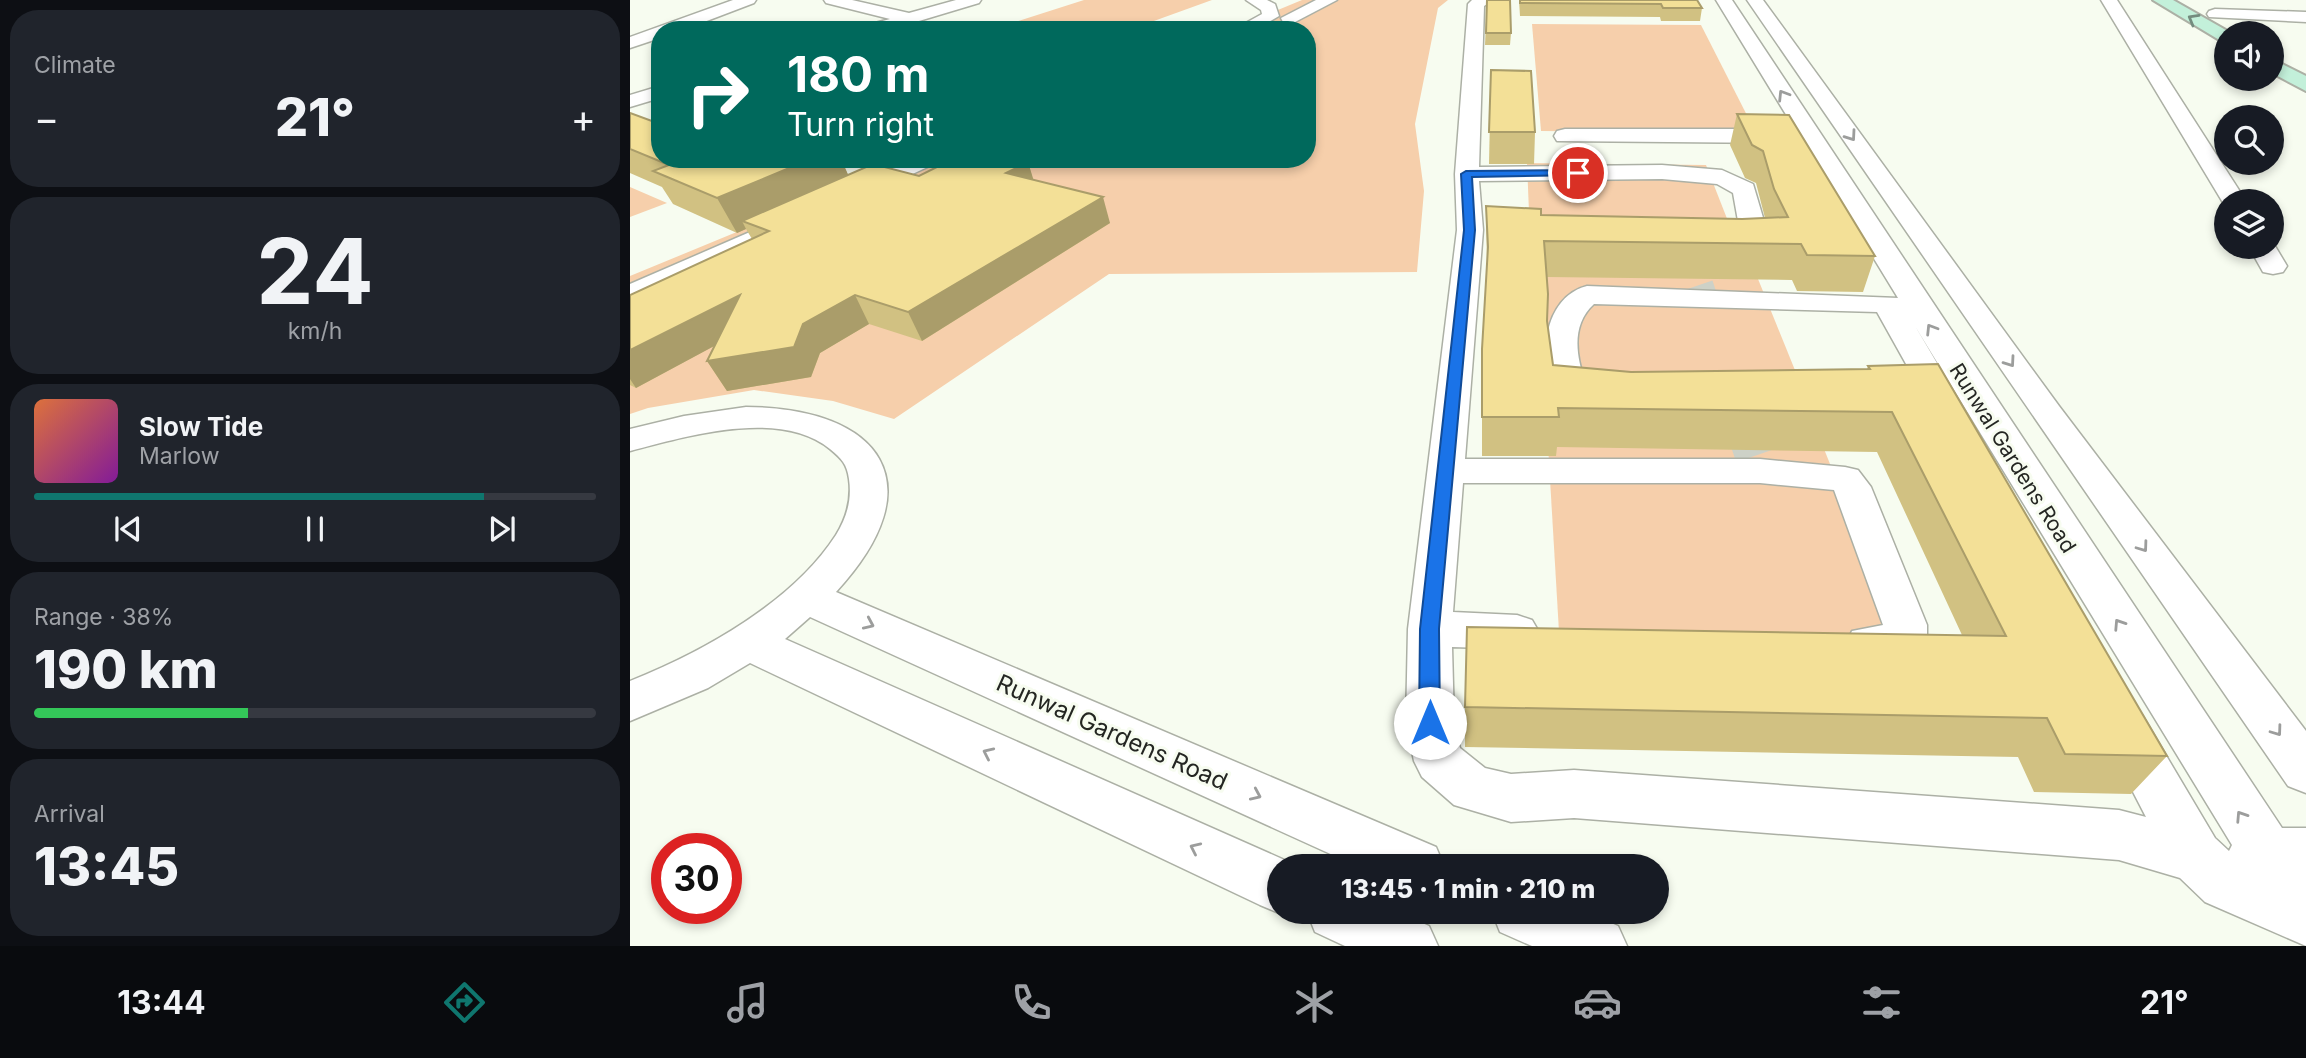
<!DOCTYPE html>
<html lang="en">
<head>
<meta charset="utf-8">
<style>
	:root { --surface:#171b24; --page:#20242c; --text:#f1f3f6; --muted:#9ea1a6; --line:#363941; --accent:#0f766e }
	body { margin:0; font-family:Inter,sans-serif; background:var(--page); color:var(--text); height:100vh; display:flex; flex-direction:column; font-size:26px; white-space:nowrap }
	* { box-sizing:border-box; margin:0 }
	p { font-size:23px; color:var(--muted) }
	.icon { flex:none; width:38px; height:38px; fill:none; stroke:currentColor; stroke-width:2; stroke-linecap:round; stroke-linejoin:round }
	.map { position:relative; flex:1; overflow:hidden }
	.panel { display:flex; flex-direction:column; gap:10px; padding:10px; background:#0d0f14; width:630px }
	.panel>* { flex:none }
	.top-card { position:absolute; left:21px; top:21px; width:665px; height:147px; border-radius:28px; box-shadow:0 4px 10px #0003; background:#00695c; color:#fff; overflow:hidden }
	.tools { position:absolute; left:1584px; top:21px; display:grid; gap:14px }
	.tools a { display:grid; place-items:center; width:70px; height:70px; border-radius:50%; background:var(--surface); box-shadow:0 4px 10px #0003; font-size:35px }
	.speed { position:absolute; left:21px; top:833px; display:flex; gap:14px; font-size:35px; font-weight:700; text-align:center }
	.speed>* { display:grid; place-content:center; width:91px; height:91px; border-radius:50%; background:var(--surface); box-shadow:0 4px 10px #0003; line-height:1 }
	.speed .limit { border:10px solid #d22; background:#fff; color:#111 }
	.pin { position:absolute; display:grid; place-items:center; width:60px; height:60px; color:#fff; margin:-30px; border:4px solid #fff; border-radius:50%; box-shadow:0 2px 7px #0007 }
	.me { position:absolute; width:77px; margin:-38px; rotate:0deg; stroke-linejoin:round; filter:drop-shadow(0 0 5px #0008) }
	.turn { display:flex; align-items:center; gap:24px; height:147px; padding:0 21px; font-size:32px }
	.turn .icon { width:91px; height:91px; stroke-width:2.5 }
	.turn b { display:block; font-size:49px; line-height:60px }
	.big { font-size:52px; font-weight:800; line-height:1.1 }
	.panel .tile { flex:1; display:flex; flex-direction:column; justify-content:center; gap:10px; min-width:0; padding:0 24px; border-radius:28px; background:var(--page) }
	.panel .dial { align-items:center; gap:0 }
	.dial b { font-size:91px; line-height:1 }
	.song { display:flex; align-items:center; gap:21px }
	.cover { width:84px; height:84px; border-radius:10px; background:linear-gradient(135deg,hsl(20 70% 55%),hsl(290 70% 35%)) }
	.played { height:7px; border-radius:4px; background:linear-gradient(90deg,var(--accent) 80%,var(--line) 80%) }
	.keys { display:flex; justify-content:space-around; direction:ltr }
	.heat { display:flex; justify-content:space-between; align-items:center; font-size:38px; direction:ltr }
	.charge { height:10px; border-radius:5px; background:linear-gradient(90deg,#34c759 38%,var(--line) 0) }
	.trip { position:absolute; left:637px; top:854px; width:402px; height:70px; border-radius:35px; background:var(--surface); box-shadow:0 4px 10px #0003; font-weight:800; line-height:70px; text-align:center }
	.menu { display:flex; height:112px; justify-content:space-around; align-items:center; background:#090b0e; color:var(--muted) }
	.menu .icon { width:49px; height:49px }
	.menu .current { color:var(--accent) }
	.menu b { font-size:32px; color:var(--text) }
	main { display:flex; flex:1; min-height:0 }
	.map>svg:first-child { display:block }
	.green { fill:#f6cfab }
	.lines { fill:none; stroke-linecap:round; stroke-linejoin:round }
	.street-tunnel-far2 { stroke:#cdd1c7; stroke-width:24; stroke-dasharray:24 11; stroke-linecap:butt }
	.street-tunnel-far1 { stroke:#cdd1c7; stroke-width:31; stroke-dasharray:31 15; stroke-linecap:butt }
	.street-tunnel { stroke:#cdd1c7; stroke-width:39; stroke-dasharray:39 19; stroke-linecap:butt }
	.street-casing { stroke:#acb0a5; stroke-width:3 }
	.secondary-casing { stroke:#acb0a5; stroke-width:4 }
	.street { fill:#fff; fill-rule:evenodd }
	.secondary { fill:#c3f0da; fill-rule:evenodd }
	.wall { fill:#d1c182 }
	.shaded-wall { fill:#aa9d6a }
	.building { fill:#f3e097; stroke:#aa9d6a; stroke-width:2 }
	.oneway { stroke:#748b7e }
	.oneway2 { stroke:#9c9d9c }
	.route { fill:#1a73e8; stroke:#114b97; stroke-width:2 }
	.labels { text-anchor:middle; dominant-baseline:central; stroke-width:6; stroke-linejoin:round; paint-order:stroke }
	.street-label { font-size:21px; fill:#242622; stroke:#f7fcf0 }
	.near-street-label { font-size:24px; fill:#242622; stroke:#f7fcf0 }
</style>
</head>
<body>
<main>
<section class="panel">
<div class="tile"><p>Climate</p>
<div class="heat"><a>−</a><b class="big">21°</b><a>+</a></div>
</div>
<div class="tile dial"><b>24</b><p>km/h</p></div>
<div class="tile">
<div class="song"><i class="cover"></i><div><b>Slow Tide</b><p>Marlow</p></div></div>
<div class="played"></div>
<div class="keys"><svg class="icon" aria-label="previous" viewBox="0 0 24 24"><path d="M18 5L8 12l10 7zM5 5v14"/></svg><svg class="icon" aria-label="pause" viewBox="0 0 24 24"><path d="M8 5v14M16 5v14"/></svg><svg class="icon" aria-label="next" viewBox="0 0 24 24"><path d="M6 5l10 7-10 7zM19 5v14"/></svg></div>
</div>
<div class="tile"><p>Range · 38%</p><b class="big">190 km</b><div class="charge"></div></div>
<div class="tile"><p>Arrival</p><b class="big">13:45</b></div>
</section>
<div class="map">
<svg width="1676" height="946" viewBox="0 0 1676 946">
	<rect width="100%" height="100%" fill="#f7fcf0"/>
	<g class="green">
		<path d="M454 0H582L499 30H405L379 24Z"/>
		<path d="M672 0H818L808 8 785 124 794 191 787 272 479 274 264 419 203 401 124 390 18 408 0 414V276L284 159H677V30H600Z"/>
		<path d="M902 24 1071 25 1126 133 911 131Z"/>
		<path d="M897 163 1076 165 1105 239 900 237Z"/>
		<path d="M0 187 37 203 0 217Z"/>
		<path d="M909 272 1126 274 1171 385 916 382Z"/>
		<path d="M918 445 1194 449 1270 638 929 632Z"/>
	</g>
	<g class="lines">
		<path class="street-tunnel-far2" d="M1052 240 1053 244"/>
		<g class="street-tunnel-far1">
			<path d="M1053 242 1072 298"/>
			<path d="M1106 403 1112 421"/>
		</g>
		<path class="street-tunnel" d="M1112 419 1130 471"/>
		<defs>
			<g id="street">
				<path d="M103 0H126L124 3 53 30H30V38L0 48V37Z"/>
				<path d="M194 0H222L279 13 326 0H351L349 3 259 30H232L234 26 260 19 196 3Z"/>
				<path d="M616 0H637L645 4 649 16 625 30H603L632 14 631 10Z"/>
				<path d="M686 0H707L665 22H653L651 18Z"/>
				<path d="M842 0H864L854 6 849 167 1032 165 1092 170 1123 184 1134 221 1123 246C1108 251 1096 252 1080 248L1076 242 1080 236 1103 235 1108 221 1103 193 1087 184 1032 179 849 181 853 230 835 459H1130L1215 467 1228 470 1241 487 1297 625V645L1291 658C1268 665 1245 664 1222 657L1216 644 1222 631 1253 625 1204 490 1130 483H833L823 612 887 615 902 620 909 632 902 644 887 649 822 647 824 723 830 748 855 768 881 774 944 770 1489 810 1516 817 1471 730 1478 715 1495 709 1512 715 1585 838 1599 851 1602 845 1285 326 1333 407 1328 414 1316 417 1304 414 1247 312 964 304C941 325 946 355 955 382L979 388 984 395 979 402 967 405 928 395C906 362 913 297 957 286L1268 298 1086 0H1102L1652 828H1676V946L1575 902 1550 878 1489 860 944 818 881 822 824 805 792 777 784 761 776 723 778 629 827 230 825 174 838 4Z"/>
				<path d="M1117 0H1133L1429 406 1676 731V793L1658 786Z"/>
				<path d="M1471 0H1487L1616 201H1596L1595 206Z"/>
				<path d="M1585 9 1676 12V22L1579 17 1577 14 1579 11Z"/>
				<path d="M30 86V98L0 107V95Z"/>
				<path d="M935 129H1152L1160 131 1163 136 1160 141 1152 143 927 141 924 136 927 131Z"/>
				<path d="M277 159H307L304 164 233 197 224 199 215 197 212 192 215 187Z"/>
				<path d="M120 232 129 234 133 240 129 246 0 304V284Z"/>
				<path d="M1642 241 1657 266 1653 272 1643 274 1633 272 1619 247H1642Z"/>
				<path d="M116 407C252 408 306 484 206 592L806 847 814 866H727L180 617 155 639 668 866H649V912H653L649 913 630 905 120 663 78 688 0 721V681C73 652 163 602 206 535 217 517 222 500 219 479 217 464 212 459 200 449 150 408 57 436 0 451V429L54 416Z"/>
				<path d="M677 912H768L799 926 808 946H715L685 932Z"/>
				<path d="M862 912H956L988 926 997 946H902L870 932Z"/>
			</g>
			<g id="secondary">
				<path d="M1523 0H1543L1601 33H1596V44Z"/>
				<path d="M1642 59 1676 76V91L1642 73Z"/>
			</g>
		</defs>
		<use href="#street" class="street-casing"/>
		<use href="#secondary" class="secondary-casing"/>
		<use href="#street" class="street"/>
		<use href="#secondary" class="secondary"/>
	</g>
	<g class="wall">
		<path d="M857 0 881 33 880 45H855Z"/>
		<path d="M889 0H1067L1072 8 1070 21H1031L1030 17 890 16Z"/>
		<path d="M861 70 905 132 904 164H859Z"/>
		<path d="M0 113 30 159H211L218 175 289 176 398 162 403 180 480 223 292 341 239 324 190 353 181 377 97 391 77 361 84 346 6 388 0 385V295L122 239 116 229 107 233 43 204 32 187 0 173Z"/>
		<path d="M1107 114 1245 256 1233 292 1167 291 1162 280 917 277V321L923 365 1001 372 1237 369 1238 366 1537 756 1501 794 1404 792 1388 757 835 747V707L1332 635 1247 452 927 447 926 456H852V349L857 267 856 206 911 215 1112 219 1135 218 1126 183 1115 178 1100 145Z"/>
	</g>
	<g class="shaded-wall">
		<path d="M181 159H211L221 181 112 221 116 229 107 233 87 198Z"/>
		<path d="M398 162 406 188 376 173Z"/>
		<path d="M473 197 480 223 292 341 278 312Z"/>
		<path d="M110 295 127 323 6 388 0 379V350Z"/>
		<path d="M225 295 239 324 190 353 181 377 97 391 77 361 173 324Z"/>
	</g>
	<g class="building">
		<path d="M857 0H880L881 33H856Z"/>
		<path d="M890 0H1067L1072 8H1033L1031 4 890 3Z"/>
		<path d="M861 70 901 71 905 132H859Z"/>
		<path d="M0 113 30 124V159H181L87 198 23 171 39 165 0 149Z"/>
		<path d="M1107 114 1159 115 1245 256 1177 255 1171 244 914 241 918 294 917 321 923 365 1001 372 1240 369 1238 366 1308 364 1537 756 1435 754 1417 718 835 707 837 627 1376 636 1262 412 928 408 929 417H852V349L858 247 856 206 911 209V215L1112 219 1158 217 1144 189 1133 151 1122 145Z"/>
		<path d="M323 159H385L398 162 376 173 473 197 278 312 225 295 173 324 164 347 77 361 110 295 0 350V295L139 231 112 221 243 164 289 176Z"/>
	</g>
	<defs><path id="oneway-chevron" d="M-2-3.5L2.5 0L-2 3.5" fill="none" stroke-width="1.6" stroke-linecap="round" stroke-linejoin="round" transform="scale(1.75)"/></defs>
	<use class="oneway" href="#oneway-chevron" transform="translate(1563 19) rotate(-150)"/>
	<g class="oneway2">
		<use href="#oneway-chevron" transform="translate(1153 95) rotate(-122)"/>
		<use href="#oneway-chevron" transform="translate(1221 136) rotate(55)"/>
		<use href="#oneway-chevron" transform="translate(1301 329) rotate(-122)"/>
		<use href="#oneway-chevron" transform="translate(1380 362) rotate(55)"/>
		<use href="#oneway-chevron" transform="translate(1513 547) rotate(54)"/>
		<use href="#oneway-chevron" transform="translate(239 624) rotate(24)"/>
		<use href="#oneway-chevron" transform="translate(1489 624) rotate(-123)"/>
		<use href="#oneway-chevron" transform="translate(1647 731) rotate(54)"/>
		<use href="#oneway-chevron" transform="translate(358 753) rotate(-155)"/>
		<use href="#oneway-chevron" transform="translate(626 795) rotate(24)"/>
		<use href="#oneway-chevron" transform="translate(1611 816) rotate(-123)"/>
		<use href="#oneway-chevron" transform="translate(565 848) rotate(-155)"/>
	</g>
	<path class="route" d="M948 170 953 173 952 175 842 177 845 230 809 629 810 723 807 729 800 732 792 729 789 723 790 629 834 230 831 174 836 171Z"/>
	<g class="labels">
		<g class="street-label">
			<text transform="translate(1383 458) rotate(58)">Runwal Gardens Road</text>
		</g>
		<g class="near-street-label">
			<text transform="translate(482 732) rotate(24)">Runwal Gardens Road</text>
		</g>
	</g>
</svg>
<div class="tools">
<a><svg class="icon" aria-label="sound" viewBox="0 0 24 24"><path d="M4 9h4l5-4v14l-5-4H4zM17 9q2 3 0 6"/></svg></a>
<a><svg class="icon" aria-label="search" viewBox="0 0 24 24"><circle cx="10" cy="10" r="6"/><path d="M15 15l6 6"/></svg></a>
<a><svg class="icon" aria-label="layers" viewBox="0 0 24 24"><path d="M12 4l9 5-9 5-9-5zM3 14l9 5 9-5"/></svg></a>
</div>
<div class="speed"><div class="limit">30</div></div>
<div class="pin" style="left:948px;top:173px;background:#d93025"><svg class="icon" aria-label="arrive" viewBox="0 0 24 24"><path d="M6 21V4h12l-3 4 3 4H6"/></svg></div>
<svg class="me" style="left:800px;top:723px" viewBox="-20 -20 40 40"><circle r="19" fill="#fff"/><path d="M0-13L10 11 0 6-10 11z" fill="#1a73e8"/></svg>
<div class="trip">13:45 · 1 min · 210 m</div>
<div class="top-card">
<div class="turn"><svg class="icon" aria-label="right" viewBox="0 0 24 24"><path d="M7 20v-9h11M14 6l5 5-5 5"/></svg><div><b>180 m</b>Turn right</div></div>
</div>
</div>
</main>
<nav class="menu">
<b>13:44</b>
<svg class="icon current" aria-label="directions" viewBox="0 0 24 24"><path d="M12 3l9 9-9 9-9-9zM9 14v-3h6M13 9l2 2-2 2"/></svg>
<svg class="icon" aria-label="music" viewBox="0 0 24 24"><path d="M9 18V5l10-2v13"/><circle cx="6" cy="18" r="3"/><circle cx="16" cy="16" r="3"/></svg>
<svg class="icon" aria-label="phone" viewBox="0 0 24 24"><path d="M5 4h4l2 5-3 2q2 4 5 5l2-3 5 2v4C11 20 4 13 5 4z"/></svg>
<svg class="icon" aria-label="climate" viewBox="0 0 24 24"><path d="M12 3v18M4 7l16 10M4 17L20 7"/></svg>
<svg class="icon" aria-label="car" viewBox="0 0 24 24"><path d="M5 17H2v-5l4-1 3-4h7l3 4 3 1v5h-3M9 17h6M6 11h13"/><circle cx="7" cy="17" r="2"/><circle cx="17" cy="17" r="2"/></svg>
<svg class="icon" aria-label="filters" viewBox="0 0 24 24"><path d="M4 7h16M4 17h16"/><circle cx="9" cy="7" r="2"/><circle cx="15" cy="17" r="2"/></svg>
<b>21°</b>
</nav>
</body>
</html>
